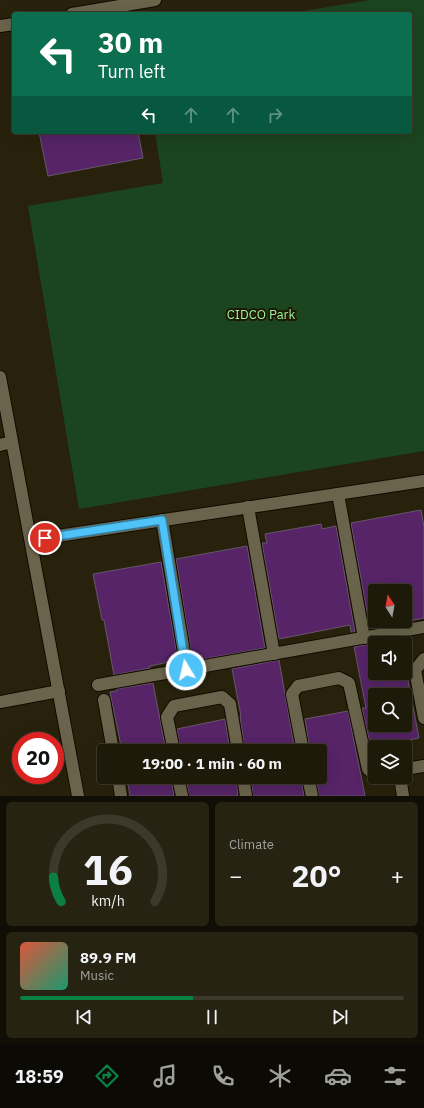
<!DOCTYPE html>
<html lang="en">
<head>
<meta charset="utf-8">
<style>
	:root { --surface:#1e1a09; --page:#262312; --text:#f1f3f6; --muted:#a1a19c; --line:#3c382a; --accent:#0b8043 }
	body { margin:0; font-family:"IBM Plex Sans",sans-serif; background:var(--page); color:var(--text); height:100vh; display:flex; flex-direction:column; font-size:15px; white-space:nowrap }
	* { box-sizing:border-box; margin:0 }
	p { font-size:13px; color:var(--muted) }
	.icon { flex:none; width:22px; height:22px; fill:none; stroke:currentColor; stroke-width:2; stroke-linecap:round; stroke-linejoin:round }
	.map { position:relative; height:796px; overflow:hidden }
	.drawer { display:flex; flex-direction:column; gap:6px; padding:6px; background:#100e05; flex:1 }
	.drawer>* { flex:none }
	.guide { position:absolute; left:12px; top:12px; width:400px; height:122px; border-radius:4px; box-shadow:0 4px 16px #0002,0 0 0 1px var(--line); background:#0b6e4f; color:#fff; overflow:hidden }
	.needle { width:26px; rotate:349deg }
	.buttons { position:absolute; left:368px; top:584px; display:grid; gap:8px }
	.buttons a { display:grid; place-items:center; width:44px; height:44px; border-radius:4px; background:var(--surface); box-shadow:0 4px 16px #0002,0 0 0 1px var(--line); font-size:20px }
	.speed { position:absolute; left:12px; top:732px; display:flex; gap:8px; font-size:20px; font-weight:700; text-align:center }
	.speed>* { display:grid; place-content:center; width:52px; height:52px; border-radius:50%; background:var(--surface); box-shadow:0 4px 16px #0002,0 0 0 1px var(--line); line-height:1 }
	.speed .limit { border:6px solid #d22; background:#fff; color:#111 }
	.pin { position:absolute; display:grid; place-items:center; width:34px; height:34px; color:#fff; margin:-17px; border:2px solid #fff; border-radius:50%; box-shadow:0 1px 4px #0007 }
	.me { position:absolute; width:44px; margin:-22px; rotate:351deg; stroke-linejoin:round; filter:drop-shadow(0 0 3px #0008) }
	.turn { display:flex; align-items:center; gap:14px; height:84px; padding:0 20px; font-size:18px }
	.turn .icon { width:52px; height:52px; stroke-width:2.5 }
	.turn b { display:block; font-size:28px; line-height:34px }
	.lanes { display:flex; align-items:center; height:38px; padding:0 20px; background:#0003; justify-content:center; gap:20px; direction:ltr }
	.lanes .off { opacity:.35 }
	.big { font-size:30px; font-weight:700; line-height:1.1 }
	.drawer .tile { flex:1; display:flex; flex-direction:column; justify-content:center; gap:6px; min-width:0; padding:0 14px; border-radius:6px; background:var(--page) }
	.drawer .dial { align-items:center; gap:0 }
	.dial svg { height:104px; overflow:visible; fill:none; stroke:var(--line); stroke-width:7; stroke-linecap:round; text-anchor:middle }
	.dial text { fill:var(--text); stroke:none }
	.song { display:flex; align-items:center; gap:12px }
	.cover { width:48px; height:48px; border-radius:6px; background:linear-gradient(135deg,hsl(10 70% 55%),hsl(160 70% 35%)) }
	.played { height:4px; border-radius:2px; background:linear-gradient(90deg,var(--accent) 45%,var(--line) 45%) }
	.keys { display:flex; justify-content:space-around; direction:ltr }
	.heat { display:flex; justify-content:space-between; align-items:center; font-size:22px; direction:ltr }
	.drawer .tiles { flex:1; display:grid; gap:6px; grid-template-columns:1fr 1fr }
	.tile:last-child { grid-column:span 2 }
	.trip { position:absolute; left:97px; top:744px; width:230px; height:40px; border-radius:4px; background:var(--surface); box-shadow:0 4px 16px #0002,0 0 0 1px var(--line); font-weight:700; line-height:40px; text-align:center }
	.tabs { display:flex; height:64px; justify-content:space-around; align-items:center; background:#0c0a04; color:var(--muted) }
	.tabs .icon { width:28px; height:28px }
	.tabs .current { color:var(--accent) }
	.tabs b { font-size:18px; color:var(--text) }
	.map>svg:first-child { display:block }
	.green { fill:#1b451e }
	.building { fill:#562467; stroke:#66576b; fill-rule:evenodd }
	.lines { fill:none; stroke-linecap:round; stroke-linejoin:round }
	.minor-casing { stroke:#110b00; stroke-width:14 }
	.minor { stroke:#6b644c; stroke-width:12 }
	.route-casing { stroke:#337fa1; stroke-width:10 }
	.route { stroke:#4fc3f7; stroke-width:7 }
	.labels { text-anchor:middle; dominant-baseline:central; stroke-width:4; stroke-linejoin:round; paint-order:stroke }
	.park-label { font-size:13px; fill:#99f59b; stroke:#1f1804 }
</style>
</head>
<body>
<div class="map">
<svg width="424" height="796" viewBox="0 0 424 796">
	<rect width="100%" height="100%" fill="#28220c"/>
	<path class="green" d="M370 0H424V451L79 509 28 206 163 183 155 132H410V14H286Z"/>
	<g class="building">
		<path d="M39 132H138L143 158 48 176Z"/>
		<path d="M421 510 424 527V618L370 629 351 523ZM375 591H405V621H375Z"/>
		<path d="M321 524 322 529 336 526 355 632H351L350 625 279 639 262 543H267L265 534Z"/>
		<path d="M247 546 265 648 203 659 202 655 192 657 176 559Z"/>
		<path d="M161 562 178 660 150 666V668L114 675 104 620H102L93 574Z"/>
		<path d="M375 643V673H405V665L419 738 371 748 362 708H366L354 647ZM375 695H405V725H375Z"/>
		<path d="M279 660 295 751H245L240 716H241L232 669Z"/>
		<path d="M153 683 166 751H122L110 692 117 691 116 689Z"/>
		<path d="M348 711 365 796H319L316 777H320V751H310L305 719Z"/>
		<path d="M225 719 230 751H181L177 729Z"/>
		<path d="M127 777H171L174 796H130Z"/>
		<path d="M186 777H236L238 796H189Z"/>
		<path d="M251 777H301L304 796H253Z"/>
	</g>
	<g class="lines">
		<defs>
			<g id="minor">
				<path d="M72 14 155 0"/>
				<path d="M0 26 14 24"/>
				<path d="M0 377 78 796"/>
				<path d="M0 445 12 442"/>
				<path d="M338 494 364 638"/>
				<path d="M248 507 274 654"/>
				<path d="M162 520 187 670"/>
				<path d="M31 540 424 481"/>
				<path d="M424 659 415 670 424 718"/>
				<path d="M98 685 424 627"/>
				<path d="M104 700 113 751"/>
				<path d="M0 702 59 691"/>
				<path d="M174 751 167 717 174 706 222 697 230 704 238 751"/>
				<path d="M303 751 292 694 298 686 339 678 349 683 368 769 375 775"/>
				<path d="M405 769 424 766"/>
				<path d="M118 777 121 796"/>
				<path d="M178 777 182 796"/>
				<path d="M243 777 246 796"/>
				<path d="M308 777 312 796"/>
				<path d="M400 777 403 796"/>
			</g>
		</defs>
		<use href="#minor" class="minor-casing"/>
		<use href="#minor" class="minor"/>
	</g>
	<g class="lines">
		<defs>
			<path id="route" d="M45 538 162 520 186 670"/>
		</defs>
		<use href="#route" class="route-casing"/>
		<use href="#route" class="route"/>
	</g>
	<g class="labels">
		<g class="park-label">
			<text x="261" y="314">CIDCO Park</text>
		</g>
	</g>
</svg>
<div class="buttons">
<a><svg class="needle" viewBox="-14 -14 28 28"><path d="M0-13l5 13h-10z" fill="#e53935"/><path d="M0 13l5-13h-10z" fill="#a1a19c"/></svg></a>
<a><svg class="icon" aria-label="sound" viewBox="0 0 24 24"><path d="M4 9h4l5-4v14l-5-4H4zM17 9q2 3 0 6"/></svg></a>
<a><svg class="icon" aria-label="search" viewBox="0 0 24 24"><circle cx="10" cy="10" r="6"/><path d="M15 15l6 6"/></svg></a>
<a><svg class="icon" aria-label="layers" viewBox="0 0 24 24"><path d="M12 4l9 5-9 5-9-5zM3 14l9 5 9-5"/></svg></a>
</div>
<div class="speed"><div class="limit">20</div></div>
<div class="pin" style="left:45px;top:538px;background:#d93025"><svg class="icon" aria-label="arrive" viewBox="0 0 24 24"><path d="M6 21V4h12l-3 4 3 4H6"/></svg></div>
<svg class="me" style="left:186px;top:670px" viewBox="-20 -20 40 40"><circle r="17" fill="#4fc3f7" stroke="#fff" stroke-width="3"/><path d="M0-11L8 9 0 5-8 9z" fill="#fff"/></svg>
<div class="trip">19:00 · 1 min · 60 m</div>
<div class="guide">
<div class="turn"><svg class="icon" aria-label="left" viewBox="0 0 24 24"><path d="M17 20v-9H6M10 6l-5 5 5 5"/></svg><div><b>30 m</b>Turn left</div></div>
<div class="lanes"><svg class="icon" aria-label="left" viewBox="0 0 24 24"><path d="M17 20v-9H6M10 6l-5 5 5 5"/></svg><svg class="icon off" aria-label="ahead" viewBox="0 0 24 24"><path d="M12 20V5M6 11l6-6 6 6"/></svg><svg class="icon off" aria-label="ahead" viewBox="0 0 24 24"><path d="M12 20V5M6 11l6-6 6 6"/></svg><svg class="icon off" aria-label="right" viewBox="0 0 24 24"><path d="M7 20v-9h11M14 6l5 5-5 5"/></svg></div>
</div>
</div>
<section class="drawer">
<div class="tiles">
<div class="tile dial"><svg viewBox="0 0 100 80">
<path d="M14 69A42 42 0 1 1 86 69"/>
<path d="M14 69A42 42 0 0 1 8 50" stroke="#0b8043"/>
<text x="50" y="56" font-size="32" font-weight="700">16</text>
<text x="50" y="72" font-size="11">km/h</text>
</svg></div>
<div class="tile"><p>Climate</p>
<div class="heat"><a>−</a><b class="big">20°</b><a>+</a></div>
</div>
<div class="tile">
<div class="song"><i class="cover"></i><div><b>89.9 FM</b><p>Music</p></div></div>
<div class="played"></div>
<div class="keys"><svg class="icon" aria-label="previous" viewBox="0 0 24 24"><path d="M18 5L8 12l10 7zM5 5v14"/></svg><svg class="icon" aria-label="pause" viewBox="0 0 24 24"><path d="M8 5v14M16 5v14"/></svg><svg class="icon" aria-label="next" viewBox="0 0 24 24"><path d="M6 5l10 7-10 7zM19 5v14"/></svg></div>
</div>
</div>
</section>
<nav class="tabs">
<b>18:59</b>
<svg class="icon current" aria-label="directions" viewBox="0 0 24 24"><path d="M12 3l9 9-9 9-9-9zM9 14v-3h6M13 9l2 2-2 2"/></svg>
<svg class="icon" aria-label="music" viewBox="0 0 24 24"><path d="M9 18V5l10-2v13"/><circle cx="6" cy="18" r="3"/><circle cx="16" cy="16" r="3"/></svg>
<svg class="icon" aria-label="phone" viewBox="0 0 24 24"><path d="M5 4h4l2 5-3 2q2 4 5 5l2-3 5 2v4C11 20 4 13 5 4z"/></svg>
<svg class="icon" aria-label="climate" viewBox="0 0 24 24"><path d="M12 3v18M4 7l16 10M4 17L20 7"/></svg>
<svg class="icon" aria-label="car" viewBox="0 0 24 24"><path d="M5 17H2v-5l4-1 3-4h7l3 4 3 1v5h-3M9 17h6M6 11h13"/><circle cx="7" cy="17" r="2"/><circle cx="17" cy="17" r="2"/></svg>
<svg class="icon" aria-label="filters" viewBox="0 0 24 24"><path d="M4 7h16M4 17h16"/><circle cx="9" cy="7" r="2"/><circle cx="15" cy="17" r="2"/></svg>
</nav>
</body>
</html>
